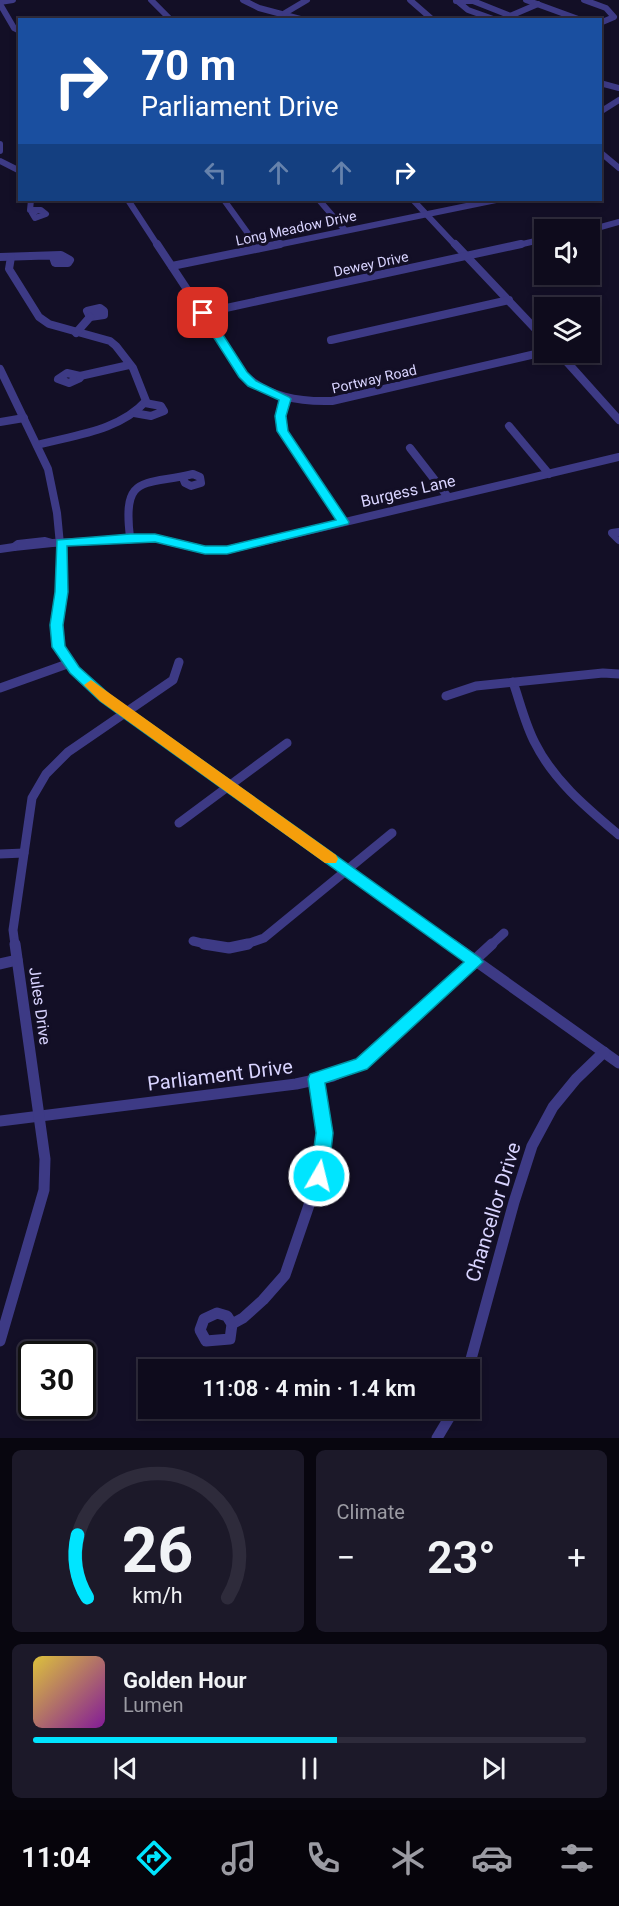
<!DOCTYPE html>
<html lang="en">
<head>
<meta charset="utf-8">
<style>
	:root { --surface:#0e0b1c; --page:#1c1929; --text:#f1f3f6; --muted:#9b9ba3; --line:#2e2b3b; --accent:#00e5ff }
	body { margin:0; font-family:Roboto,sans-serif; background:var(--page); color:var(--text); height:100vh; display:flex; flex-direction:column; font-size:22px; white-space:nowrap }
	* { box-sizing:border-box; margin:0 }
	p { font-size:20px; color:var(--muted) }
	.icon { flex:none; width:33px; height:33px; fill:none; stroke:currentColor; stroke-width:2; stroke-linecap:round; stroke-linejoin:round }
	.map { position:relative; height:1438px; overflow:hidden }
	.details { display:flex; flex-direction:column; gap:12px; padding:12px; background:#08060f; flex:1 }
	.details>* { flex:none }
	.hud { position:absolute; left:18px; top:18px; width:584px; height:183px; border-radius:0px; box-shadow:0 3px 9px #0003,0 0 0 2px var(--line); background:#1a4fa0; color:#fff; overflow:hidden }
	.tools { position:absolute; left:534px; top:219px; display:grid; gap:12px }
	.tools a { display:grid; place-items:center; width:66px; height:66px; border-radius:0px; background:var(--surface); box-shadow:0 3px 9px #0003,0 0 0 2px var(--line); font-size:30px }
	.speed { position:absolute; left:18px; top:1341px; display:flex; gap:12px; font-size:30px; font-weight:700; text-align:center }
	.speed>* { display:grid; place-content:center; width:78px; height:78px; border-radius:50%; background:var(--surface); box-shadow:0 3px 9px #0003,0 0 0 2px var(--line); line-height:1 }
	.speed .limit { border:3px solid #111; border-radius:9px; background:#fff; color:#111 }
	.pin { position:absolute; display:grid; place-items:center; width:51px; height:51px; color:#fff; margin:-26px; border-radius:12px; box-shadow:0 3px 9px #0006 }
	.me { position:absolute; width:66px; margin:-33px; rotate:8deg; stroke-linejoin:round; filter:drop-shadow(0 0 4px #0008) }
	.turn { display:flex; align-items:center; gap:21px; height:126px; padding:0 24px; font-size:27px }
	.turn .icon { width:78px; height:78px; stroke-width:2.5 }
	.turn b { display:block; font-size:42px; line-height:51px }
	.lanes { display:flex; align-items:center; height:57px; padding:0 24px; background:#0003; justify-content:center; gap:30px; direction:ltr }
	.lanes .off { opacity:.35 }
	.big { font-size:45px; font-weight:600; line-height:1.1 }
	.details .card { flex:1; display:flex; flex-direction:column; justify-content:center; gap:9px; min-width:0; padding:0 21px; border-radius:9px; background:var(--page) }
	.details .dial { align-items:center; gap:0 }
	.dial svg { height:156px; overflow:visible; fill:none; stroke:var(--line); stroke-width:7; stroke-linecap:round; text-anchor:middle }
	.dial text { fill:var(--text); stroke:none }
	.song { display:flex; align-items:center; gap:18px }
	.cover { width:72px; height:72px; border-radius:9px; background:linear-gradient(135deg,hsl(50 70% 55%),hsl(290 70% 35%)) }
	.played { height:6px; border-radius:3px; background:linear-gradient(90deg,var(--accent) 55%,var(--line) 55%) }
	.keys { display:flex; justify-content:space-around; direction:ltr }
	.heat { display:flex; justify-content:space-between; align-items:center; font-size:33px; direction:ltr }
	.details .tiles { flex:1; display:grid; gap:12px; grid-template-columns:1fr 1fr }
	.card:last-child { grid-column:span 2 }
	.trip { position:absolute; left:138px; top:1359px; width:342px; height:60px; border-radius:0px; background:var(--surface); box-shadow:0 3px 9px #0003,0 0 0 2px var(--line); font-weight:600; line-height:60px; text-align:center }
	.tab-bar { display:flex; height:96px; justify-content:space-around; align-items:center; background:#06040b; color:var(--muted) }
	.tab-bar .icon { width:42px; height:42px }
	.tab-bar .on { color:var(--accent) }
	.tab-bar b { font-size:27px; color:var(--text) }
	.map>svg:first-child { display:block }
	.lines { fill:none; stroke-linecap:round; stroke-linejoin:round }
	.minor-far3 { stroke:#3d3a85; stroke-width:6 }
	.minor-far2 { stroke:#3d3a85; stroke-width:8 }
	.minor-far1 { stroke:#3d3a85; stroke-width:9 }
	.minor { stroke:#3d3a85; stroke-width:11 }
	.route { fill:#00e5ff; stroke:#0095a6; stroke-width:1.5 }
	.slow { fill:#f59e0b }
	.labels { text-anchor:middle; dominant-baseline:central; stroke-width:6; stroke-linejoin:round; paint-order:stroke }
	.far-street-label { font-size:14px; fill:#d9d4ff; stroke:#130f26 }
	.street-label { font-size:16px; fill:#d9d4ff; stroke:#130f26 }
	.near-street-label { font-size:20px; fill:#d9d4ff; stroke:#130f26 }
</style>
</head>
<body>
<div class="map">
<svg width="619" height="1438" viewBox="0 0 619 1438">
	<rect width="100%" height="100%" fill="#130f26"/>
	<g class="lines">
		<g class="minor-far3">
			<path d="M151 0 171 20"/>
			<path d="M243 0 259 8 304 20"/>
			<path d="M410 0 433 20"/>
			<path d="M456 0 468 10 496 20"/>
			<path d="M526 0 581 20"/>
			<path d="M584 0 606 8 614 17 600 23"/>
			<path d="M456 1H473L521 20"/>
			<path d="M0 2 13 0"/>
			<path d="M0 4 14 28 20 31"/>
			<path d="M285 13 307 0"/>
			<path d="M510 16 538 4"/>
			<path d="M600 83 619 88"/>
			<path d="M600 112 619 100"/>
			<path d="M0 144V151"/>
			<path d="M600 152 619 168"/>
			<path d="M0 161 20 171"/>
			<path d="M31 200 30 210H41L46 214 35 218 32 213 36 211"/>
			<path d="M128 200 158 246"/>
			<path d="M224 200 257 246"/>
			<path d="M319 200 344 229"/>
			<path d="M413 200 456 246"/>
			<path d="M590 230 619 222"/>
			<path d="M272 246 496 200"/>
			<path d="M514 246 544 239"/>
		</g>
		<g class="minor-far2">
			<path d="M157 244 243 374C269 397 298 402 332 401L544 352"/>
			<path d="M256 244 259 248"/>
			<path d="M455 244 544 338"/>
			<path d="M0 257 61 255 70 260 68 263H55L53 257"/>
			<path d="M11 257 9 269 39 317 49 324 110 341 116 346 133 368 146 401C119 431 74 435 37 445"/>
			<path d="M172 266 280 244"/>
			<path d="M100 308 104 311V315L90 317 87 311Z"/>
			<path d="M203 313 521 244"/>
			<path d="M76 333 90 317"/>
			<path d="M331 340 509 300"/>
			<path d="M590 342 598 340"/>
			<path d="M558 352 619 420"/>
			<path d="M0 369 48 469 57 513 61 555"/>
			<path d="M67 373 80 376V378L69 383 58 379Z"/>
			<path d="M80 376 129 365"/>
			<path d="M285 399 280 416 282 431 343 522"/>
			<path d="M134 413 151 416 164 411 161 406 145 403"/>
			<path d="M0 422 24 418"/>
			<path d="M509 426 549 474"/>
			<path d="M410 448 448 497"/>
			<path d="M619 532 612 533 619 540"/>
			<path d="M130 537C122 473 144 486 193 474L200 477 201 483 191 486 185 483 183 478"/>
			<path d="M45 541 52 543 14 547 18 544Z"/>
			<path d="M52 543 155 538 205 550H227L619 457"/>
			<path d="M0 549 14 547"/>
		</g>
		<g class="minor-far1">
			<path d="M61 553 62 592 56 625 59 647 75 670 105 697 454 945"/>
			<path d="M513 682C520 702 525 724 535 743 554 781 587 808 619 835"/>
			<path d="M0 688 70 663"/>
			<path d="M446 696 476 686 603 673 619 674"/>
			<path d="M179 823 287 743"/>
			<path d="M0 854 24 853"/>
			<path d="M193 941 210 945"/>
			<path d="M15 945 13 930 32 798 46 774 68 752 173 680 179 662"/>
			<path d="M244 945 264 938 392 833"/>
			<path d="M491 945 504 933"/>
		</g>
		<g class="minor">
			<path d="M204 944 229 948 248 944"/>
			<path d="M452 944 619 1063"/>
			<path d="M0 964 17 960"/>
			<path d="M0 1121 296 1084 333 1076 362 1064 492 944"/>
			<path d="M217 1313 227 1316 232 1324 230 1339 206 1341 200 1330 204 1319Z"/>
			<path d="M232 1324 243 1318 263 1300 285 1275 319 1176 325 1133 316 1079"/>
			<path d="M0 1341 44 1190 45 1159 15 944"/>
			<path d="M468 1370 514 1202 532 1146 553 1107 576 1079 604 1052"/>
			<path d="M437 1438 455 1408"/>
		</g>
	</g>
	<path class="route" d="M199 310H207L247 372 256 381 289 397 291 399 286 416 288 431 349 522 348 524 227 554H205L155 542 67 546 68 592 63 625 65 646 79 667 109 694 480 958 483 962 367 1069 325 1083 333 1133 328 1176 325 1182 319 1184 313 1182 310 1176 316 1133 308 1079 310 1074 356 1059 464 962 100 701 70 673 52 647 50 625 55 592 57 540 130 534H155L205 546H227L336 520 277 431 275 416 279 400 248 386 239 377 198 313Z"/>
	<path class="slow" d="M91 680 336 855 338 859 336 863H325L100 701 84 685Z"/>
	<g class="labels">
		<g class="far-street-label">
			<text transform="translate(296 228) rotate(-12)">Long Meadow Drive</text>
			<text transform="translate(371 264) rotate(-12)">Dewey Drive</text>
			<text transform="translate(374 379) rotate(-13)">Portway Road</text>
		</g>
		<g class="street-label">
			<text transform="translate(408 491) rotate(-13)">Burgess Lane</text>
			<text transform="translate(40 1006) rotate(82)">Jules Drive</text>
		</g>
		<g class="near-street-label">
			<text transform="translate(220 1075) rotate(-7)">Parliament Drive</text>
			<text transform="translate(493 1212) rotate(-73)">Chancellor Drive</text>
		</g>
	</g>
</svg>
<div class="tools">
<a><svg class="icon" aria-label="sound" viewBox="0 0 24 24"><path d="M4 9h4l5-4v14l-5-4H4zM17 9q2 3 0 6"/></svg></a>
<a><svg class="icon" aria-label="layers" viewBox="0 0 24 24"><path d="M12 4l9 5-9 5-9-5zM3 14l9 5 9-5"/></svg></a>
</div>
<div class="speed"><div class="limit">30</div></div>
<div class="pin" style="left:203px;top:313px;background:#d93025"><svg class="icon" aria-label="arrive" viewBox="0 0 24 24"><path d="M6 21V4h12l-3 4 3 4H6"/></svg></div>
<svg class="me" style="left:319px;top:1176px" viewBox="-20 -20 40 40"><circle r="17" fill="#00e5ff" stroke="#fff" stroke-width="3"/><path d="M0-11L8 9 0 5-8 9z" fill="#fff"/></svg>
<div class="trip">11:08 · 4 min · 1.4 km</div>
<div class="hud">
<div class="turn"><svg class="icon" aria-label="right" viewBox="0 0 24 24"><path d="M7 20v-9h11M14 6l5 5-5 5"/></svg><div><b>70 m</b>Parliament Drive</div></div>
<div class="lanes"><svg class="icon off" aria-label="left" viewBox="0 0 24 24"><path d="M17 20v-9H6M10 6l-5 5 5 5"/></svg><svg class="icon off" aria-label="ahead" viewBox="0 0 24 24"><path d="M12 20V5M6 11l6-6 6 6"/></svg><svg class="icon off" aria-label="ahead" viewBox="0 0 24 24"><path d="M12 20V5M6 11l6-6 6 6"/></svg><svg class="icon" aria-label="right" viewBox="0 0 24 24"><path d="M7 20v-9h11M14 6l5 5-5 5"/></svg></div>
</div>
</div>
<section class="details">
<div class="tiles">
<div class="card dial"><svg viewBox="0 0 100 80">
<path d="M14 69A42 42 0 1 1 86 69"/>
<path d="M14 69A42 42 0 0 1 9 37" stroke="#00e5ff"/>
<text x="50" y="56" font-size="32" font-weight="700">26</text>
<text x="50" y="72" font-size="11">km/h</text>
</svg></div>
<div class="card"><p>Climate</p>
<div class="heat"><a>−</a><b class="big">23°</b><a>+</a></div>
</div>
<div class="card">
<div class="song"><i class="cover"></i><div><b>Golden Hour</b><p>Lumen</p></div></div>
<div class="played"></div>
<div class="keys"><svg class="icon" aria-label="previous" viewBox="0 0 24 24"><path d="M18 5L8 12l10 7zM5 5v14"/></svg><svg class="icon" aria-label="pause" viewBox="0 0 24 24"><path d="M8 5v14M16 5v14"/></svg><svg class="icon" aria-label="next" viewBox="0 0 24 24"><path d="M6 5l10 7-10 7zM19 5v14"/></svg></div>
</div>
</div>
</section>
<nav class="tab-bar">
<b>11:04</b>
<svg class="icon on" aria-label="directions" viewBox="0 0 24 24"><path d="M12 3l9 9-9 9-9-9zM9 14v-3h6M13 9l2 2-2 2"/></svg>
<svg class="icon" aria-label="music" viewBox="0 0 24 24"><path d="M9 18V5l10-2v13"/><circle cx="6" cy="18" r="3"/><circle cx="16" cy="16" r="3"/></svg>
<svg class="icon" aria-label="phone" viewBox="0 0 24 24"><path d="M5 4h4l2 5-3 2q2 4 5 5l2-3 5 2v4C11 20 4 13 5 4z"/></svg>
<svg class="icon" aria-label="climate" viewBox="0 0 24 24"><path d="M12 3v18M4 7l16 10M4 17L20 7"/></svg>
<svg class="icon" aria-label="car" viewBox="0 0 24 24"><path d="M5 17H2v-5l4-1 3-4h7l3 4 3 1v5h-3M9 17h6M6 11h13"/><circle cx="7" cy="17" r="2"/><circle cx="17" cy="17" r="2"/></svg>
<svg class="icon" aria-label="filters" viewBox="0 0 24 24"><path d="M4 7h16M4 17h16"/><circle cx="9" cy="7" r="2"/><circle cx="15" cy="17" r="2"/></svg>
</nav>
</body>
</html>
